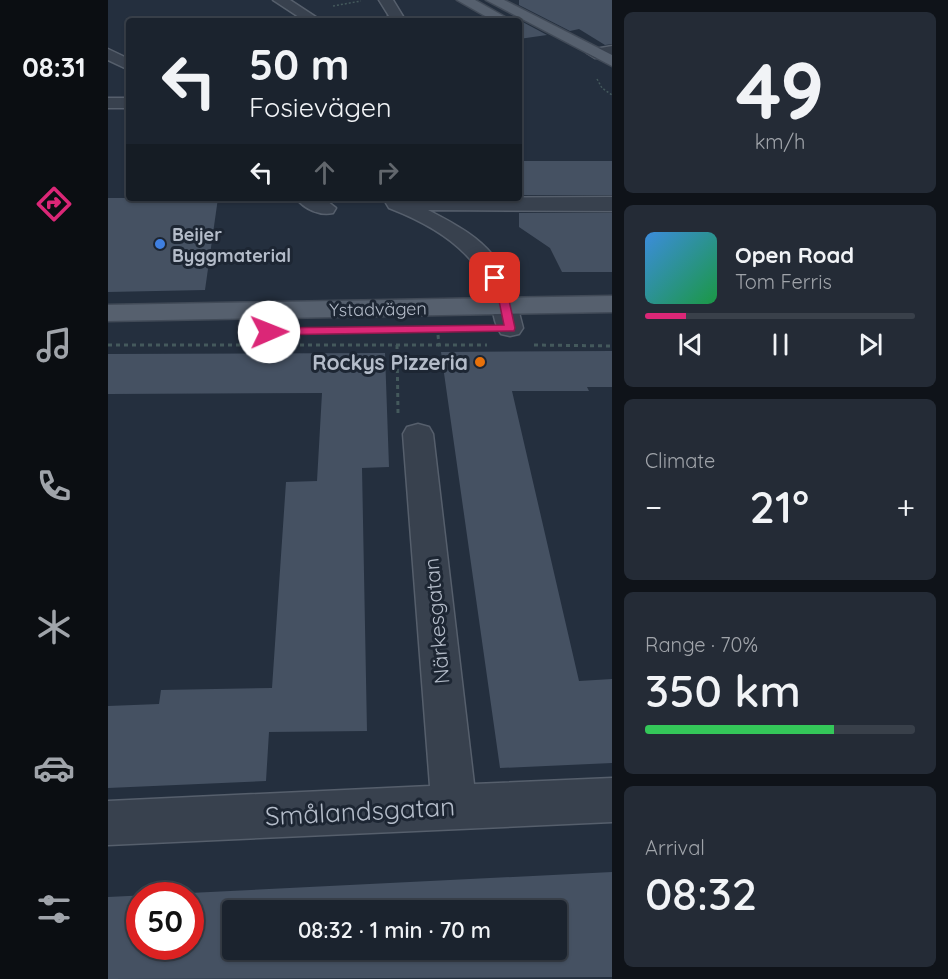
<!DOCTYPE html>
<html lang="en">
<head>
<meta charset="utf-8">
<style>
	:root { --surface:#1b232e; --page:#242b36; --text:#f1f3f6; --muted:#a0a4aa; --line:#39404a; --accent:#db2777 }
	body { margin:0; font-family:Quicksand,sans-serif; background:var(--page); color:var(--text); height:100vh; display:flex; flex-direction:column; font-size:22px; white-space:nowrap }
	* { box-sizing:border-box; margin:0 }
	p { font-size:20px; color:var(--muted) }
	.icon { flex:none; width:33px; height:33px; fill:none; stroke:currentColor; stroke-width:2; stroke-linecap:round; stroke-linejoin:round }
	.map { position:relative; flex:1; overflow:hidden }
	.drawer { display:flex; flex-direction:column; gap:12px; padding:12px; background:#0f1319; width:336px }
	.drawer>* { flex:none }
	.banner { position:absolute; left:18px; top:18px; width:396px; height:183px; border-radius:6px; box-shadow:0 2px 4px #0004,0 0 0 2px var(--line); background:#1b232e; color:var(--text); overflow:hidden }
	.speed { position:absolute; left:18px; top:882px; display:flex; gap:12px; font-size:30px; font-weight:700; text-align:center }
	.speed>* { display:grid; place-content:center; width:78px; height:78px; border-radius:50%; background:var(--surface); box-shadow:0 2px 4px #0004,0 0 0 2px var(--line); line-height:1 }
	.speed .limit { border:9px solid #d22; background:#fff; color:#111 }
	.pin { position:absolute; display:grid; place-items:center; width:51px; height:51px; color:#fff; margin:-26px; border-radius:12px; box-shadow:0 3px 9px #0006 }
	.me { position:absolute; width:66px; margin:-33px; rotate:89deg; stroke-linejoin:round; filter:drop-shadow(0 0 4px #0008) }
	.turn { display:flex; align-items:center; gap:21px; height:126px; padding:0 24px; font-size:27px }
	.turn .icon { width:78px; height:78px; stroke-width:2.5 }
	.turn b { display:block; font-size:42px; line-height:51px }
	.lanes { display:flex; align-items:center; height:57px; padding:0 24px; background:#0003; justify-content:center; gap:30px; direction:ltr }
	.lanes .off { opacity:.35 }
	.big { font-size:45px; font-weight:600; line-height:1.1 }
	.drawer .tile { flex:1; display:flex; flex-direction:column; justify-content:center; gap:9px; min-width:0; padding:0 21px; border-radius:9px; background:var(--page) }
	.drawer .dial { align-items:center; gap:0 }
	.dial b { font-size:78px; line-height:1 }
	.song { display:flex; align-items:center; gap:18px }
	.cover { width:72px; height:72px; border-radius:9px; background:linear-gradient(135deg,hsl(210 70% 55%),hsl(140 70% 35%)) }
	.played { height:6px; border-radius:3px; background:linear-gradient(90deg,var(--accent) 15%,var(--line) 15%) }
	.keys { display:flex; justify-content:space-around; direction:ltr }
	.heat { display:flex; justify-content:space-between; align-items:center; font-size:33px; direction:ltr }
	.charge { height:9px; border-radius:4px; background:linear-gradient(90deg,#34c759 70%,var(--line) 0) }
	.trip { position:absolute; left:114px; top:900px; width:345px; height:60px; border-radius:6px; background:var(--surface); box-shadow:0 2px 4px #0004,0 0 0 2px var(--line); font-weight:600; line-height:60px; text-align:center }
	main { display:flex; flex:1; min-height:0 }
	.tab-bar { display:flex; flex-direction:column; width:108px; justify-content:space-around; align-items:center; background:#0b0e12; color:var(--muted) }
	.tab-bar .icon { width:42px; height:42px }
	.tab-bar .active { color:var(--accent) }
	.tab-bar b { font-size:27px; color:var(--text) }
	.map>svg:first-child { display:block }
	.building { fill:#455162; fill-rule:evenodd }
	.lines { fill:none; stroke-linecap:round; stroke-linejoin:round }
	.minor-casing { stroke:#565f6c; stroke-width:3 }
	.major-casing { stroke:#414a57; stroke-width:3 }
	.path-far1 { stroke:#44595c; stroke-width:1.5; stroke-dasharray:2 2; stroke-linecap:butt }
	.path { stroke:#44595c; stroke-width:3; stroke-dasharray:4 4; stroke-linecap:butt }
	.minor { fill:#38414e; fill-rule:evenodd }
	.major { fill:#56606e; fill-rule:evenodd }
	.route { fill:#db2777; stroke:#8e194d; stroke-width:1.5 }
	.shop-dot { fill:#3f7fe0; stroke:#1d2633; stroke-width:2 }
	.food-dot { fill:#e8710a; stroke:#1d2633; stroke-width:2 }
	.labels { text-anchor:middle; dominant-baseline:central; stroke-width:6; stroke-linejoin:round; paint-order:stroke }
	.far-poi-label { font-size:18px; font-weight:bold; fill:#b4bcc9; stroke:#1d2633; text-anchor:start }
	.far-street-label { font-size:18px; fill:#b4bcc9; stroke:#1d2633 }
	.poi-label { font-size:21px; font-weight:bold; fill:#b4bcc9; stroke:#1d2633; text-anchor:end }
	.street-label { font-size:21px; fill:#b4bcc9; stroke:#1d2633 }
	.near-street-label { font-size:26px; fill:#b4bcc9; stroke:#1d2633 }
</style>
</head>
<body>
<main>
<nav class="tab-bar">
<b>08:31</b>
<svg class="icon active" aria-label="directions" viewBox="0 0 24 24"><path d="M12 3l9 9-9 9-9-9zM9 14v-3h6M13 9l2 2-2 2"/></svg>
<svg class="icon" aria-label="music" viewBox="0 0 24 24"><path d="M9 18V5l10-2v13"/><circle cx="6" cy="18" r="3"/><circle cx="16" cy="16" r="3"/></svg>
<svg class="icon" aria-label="phone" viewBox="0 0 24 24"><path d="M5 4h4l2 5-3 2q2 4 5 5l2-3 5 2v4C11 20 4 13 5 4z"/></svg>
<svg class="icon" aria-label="climate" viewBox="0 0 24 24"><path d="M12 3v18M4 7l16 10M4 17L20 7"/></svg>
<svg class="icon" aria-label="car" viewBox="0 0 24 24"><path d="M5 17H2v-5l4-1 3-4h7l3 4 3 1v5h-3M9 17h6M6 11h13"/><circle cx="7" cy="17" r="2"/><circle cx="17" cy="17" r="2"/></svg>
<svg class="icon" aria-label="filters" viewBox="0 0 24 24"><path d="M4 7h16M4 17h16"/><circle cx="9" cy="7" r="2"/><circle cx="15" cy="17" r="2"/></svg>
</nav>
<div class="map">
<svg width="504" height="979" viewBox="0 0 504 979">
	<rect width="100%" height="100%" fill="#242f3e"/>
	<g class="building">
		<path d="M411 0H504V44L497 45 471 29 462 31 411 5Z"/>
		<path d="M411 20 439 35 411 39Z"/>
		<rect x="411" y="161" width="93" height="34"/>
		<path d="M0 198H110L97 290 0 292Z"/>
		<path d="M411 213H504V272H454L442 248 411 227Z"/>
		<path d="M504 351V387H479L481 391H404L471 681 504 679V763L392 768 333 352Z"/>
		<path d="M277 353 281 467 254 468 259 731 161 732 158 781 0 788V706L51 704 53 690 164 688 178 482 209 481 214 393 0 394V354Z"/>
		<path d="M504 872V977L0 979V897ZM32 896H82V946H32ZM124 910H448V950H124Z"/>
	</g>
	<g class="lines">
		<defs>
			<g id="minor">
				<path d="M165 0H182L214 21H197Z"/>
				<path d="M271 0H285L296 18 294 21H271L281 16Z"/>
				<path d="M504 46V56L487 58 479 53 481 50Z"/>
				<path d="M0 49 21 59V70L0 60Z"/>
				<rect x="0" y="98" width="21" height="10"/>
				<path d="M504 197V211L320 210C383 242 398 259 415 328L411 334 402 336 393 334C384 321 385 303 380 289 365 248 320 223 281 208L278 203 283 198Z"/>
				<path d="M188 198H215L228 208 225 213C212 216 196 209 188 198Z"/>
				<path d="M310 424 321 427 325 434 366 784 504 778V822L0 845V801L322 786 295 434 299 427Z"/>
			</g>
			<g id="major">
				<path d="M349 0H367L404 21H386Z"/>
				<path d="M378 0H396L504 55V66Z"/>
				<path d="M504 296V312L0 321V305Z"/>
			</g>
		</defs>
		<use href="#minor" class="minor-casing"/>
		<use href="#major" class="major-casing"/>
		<g class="path-far1">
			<path d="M225 6 253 1"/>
			<path d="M489 79 494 88 504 95"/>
		</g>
		<g class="path">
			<path d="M330 335 331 345H379"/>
			<path d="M0 345H331"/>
			<path d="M289 345 290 413"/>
			<path d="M426 345 504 346"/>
		</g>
		<use href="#minor" class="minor"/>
		<use href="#major" class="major"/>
	</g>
	<path class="route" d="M384 275H391L399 291 407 328 406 331 161 335 156 332 161 328 396 325 389 291 382 278Z"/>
	<circle class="shop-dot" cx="52" cy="244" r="6"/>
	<circle class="food-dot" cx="372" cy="362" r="6"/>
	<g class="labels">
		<g class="far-poi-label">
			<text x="64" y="234">Beijer<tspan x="64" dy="21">Byggmaterial</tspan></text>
		</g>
		<g class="far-street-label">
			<text transform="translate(270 309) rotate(-1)">Ystadvägen</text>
		</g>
		<g class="poi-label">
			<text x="360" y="362">Rockys Pizzeria</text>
		</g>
		<g class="street-label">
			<text transform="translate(328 621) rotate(-95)">Närkesgatan</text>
		</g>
		<g class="near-street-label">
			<text transform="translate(252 811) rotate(-3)">Smålandsgatan</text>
		</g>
	</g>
</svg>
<div class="speed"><div class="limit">50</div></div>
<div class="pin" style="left:387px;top:278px;background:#d93025"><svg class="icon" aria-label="arrive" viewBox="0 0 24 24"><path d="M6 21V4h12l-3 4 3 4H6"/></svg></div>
<svg class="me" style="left:161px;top:332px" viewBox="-20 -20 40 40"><circle r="19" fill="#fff"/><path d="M0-13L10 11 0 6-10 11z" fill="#db2777"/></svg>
<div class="trip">08:32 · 1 min · 70 m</div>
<div class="banner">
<div class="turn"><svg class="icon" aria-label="left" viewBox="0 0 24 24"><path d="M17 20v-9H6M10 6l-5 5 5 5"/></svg><div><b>50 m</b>Fosievägen</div></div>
<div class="lanes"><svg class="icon" aria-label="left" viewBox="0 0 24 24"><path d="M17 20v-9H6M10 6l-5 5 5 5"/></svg><svg class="icon off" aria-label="ahead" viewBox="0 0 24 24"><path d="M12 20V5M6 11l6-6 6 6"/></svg><svg class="icon off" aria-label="right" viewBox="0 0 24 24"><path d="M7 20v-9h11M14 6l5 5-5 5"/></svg></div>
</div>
</div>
<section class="drawer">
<div class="tile dial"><b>49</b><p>km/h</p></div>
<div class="tile">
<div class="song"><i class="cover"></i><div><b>Open Road</b><p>Tom Ferris</p></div></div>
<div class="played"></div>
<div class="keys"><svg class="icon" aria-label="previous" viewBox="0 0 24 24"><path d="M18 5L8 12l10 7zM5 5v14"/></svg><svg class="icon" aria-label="pause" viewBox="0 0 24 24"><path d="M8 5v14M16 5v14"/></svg><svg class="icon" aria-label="next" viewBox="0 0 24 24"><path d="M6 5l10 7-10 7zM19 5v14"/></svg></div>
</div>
<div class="tile"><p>Climate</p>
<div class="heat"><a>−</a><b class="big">21°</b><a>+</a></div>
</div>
<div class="tile"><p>Range · 70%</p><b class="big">350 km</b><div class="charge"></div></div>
<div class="tile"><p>Arrival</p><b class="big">08:32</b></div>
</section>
</main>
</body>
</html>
